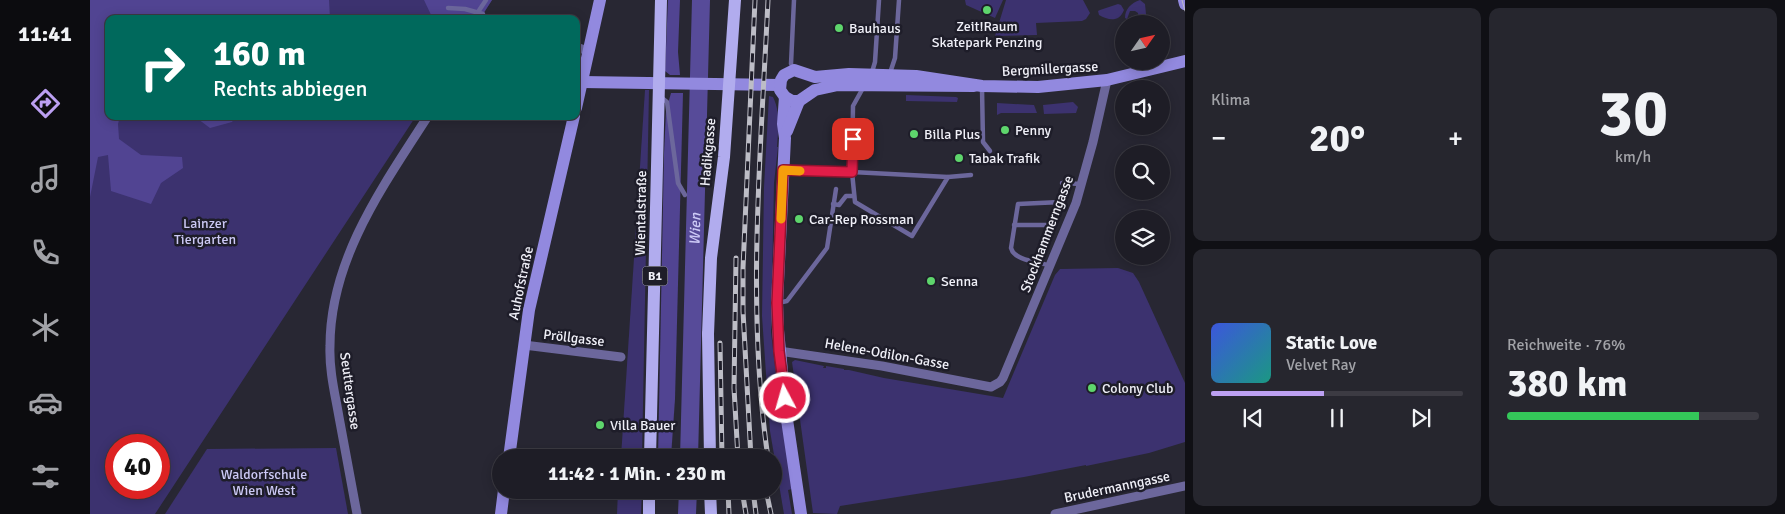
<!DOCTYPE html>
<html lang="de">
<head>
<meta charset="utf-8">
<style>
	:root { --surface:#1e1d26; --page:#26262e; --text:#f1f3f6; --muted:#a1a2a7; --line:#3c3b43; --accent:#bca0f2 }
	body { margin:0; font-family:Signika,sans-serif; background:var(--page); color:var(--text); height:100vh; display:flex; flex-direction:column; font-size:19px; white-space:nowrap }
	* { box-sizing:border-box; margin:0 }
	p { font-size:16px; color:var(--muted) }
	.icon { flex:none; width:28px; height:28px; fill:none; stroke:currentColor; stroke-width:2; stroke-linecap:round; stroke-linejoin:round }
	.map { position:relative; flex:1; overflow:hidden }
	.details { display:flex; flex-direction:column; gap:8px; padding:8px; background:#101015; width:600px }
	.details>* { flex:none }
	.guide { position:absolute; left:15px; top:15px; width:475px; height:105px; border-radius:10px; box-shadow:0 2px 12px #0003,0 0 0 1px var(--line); background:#00695c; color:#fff; overflow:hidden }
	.needle { width:32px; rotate:56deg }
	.controls { position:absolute; left:1025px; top:15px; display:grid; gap:10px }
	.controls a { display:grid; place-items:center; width:55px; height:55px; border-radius:50%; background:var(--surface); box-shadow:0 2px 12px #0003,0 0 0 1px var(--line); font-size:25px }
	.speed { position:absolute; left:15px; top:434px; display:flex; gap:10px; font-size:25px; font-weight:700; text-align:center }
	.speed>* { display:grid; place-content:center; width:65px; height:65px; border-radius:50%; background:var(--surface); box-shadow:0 2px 12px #0003,0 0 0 1px var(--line); line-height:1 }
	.speed .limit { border:8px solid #d22; background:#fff; color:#111 }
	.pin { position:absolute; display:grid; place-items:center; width:42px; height:42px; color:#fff; margin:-21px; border-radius:10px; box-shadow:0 2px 8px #0006 }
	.me { position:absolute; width:55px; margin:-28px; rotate:354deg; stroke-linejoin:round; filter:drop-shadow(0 0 4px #0008) }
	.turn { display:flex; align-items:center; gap:18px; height:105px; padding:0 25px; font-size:22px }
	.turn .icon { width:65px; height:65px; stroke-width:2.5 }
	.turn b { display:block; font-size:35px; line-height:42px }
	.big { font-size:38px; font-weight:700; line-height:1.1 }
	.details .card { flex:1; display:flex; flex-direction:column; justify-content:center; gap:8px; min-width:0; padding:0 18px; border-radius:10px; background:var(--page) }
	.details .dial { align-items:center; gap:0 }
	.dial b { font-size:65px; line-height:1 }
	.song { display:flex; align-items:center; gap:15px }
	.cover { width:60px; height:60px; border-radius:8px; background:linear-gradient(135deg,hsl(230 70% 55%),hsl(170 70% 35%)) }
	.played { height:5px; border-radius:2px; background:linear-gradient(90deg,var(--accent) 45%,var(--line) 45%) }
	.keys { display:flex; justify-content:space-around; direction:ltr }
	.heat { display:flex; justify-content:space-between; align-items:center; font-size:28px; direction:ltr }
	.charge { height:8px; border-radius:4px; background:linear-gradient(90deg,#34c759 76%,var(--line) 0) }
	.details .tiles { flex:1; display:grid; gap:8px; grid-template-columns:repeat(2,1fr) }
	.trip { position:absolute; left:402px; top:449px; width:290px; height:50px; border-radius:25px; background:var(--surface); box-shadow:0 2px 12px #0003,0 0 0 1px var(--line); font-weight:700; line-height:50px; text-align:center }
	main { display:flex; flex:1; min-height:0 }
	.tab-bar { display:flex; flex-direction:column; width:90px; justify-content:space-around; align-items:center; background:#0c0c0f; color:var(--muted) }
	.tab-bar .icon { width:35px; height:35px }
	.tab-bar .active { color:var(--accent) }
	.tab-bar b { font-size:22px; color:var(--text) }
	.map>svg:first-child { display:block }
	.green { fill:#3c326f; fill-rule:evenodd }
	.forest { fill:#514492 }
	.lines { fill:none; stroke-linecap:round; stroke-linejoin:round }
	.river { stroke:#574b99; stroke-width:18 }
	.lane { stroke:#6c679c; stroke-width:4.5 }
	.street { stroke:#6c679c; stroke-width:9 }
	.secondary { stroke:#9289df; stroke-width:12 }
	.primary { stroke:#b1acee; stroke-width:12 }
	.tram { stroke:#bdbdc6; stroke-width:1 }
	.rail-casing { stroke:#bdbdc6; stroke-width:5 }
	.rail { stroke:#1e1d29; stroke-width:3; stroke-dasharray:9; stroke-linecap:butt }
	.primary-bridge { stroke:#b1acee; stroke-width:12 }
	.route-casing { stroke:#92132f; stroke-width:12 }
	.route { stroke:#e11d48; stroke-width:9 }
	.slow { stroke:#f59e0b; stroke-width:9 }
	.poi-dot { fill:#5ed56c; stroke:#1e1d29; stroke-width:2 }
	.labels { text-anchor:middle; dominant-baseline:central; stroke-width:5; stroke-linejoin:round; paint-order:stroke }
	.shield { fill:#1e1d29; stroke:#b1b1ba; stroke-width:1 }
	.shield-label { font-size:12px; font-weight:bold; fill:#f0f0f8 }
	.poi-label { font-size:14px; fill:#f0f0f8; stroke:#1e1d29; text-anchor:start }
	.street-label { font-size:14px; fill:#f0f0f8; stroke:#1e1d29 }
	.park-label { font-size:14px; fill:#ccc9f5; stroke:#1e1d29 }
	.water-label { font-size:15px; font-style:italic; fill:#ccc9f6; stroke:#1e1d29 }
</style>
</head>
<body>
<main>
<nav class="tab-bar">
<b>11:41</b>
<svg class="icon active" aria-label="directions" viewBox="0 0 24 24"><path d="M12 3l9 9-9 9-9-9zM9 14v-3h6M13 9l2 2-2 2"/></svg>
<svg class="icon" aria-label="music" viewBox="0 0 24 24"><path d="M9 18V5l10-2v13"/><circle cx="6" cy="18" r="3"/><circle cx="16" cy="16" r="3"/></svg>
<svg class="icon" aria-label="phone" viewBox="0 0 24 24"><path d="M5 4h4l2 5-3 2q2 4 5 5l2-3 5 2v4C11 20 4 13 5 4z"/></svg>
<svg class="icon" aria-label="climate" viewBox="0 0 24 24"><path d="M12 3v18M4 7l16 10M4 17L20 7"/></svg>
<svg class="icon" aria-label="car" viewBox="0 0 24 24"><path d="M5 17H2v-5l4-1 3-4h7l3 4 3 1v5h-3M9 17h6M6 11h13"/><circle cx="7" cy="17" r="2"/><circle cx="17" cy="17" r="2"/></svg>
<svg class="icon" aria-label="filters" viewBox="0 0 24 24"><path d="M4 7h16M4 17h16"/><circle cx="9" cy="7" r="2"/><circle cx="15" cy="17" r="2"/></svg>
</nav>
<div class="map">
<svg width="1095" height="514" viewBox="0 0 1095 514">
	<rect width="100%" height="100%" fill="#282733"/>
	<g class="green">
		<path d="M0 0H402L390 19H19V116H326L65 514H0ZM26 445H69V488H26Z"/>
		<path d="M875 0H913L905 18 876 5Z"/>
		<path d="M916 0H993L1000 13 996 19 992 21 946 23 947 35 905 36Z"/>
		<path d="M1050 0 1055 4 1057 24H1049L1048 13 1045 11H1040L1037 19 1035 18C1035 9 1041 3 1050 0Z"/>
		<path d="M1028 4 1031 5 1034 10C1029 23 1018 20 1009 15L1008 11 1010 10Z"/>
		<path d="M555 90H559L552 457H531Z"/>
		<path d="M816 95 866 97 868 98 867 102 816 101Z"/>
		<path d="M679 96 683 97C691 113 688 130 687 147H688L684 183 681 332 687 384 702 489 698 490 702 514H694L680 431 672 316 674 187Z"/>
		<path d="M983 102 988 107 986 113 954 114 953 105Z"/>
		<path d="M907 103 944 105 947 113H911L907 115Z"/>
		<path d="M1028 268 1043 273 1049 282 1095 383V442L1059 453 996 466V465L934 477 750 506 747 514 723 513 702 362 705 360 734 366 733 368H736V366L754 369V370H759L794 378 913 398 965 275 970 269Z"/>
		<path d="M246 448 258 514H75L117 449Z"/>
		<path d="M528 490H552L551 514H527Z"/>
	</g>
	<g class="forest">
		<path d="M0 0H239L240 19H127L53 17V19H19V116H30L28 124 29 139 51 155 92 157 93 168 71 183 61 204 21 191 18 155 8 157 0 197Z"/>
		<path d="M332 0H402L393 14 385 19H343L334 0Z"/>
		<path d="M578 0H590L588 52 590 75H580L575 71Z"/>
		<path d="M581 93H593L585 399 581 457 568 458 574 154 576 111Z"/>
		<path d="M104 116H146L142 122 120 128Z"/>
	</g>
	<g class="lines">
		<g class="river">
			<path id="s1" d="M599 458 611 0"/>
			<path d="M597 514 598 490"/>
		</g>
		<g class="lane">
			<path d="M358 8 375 9 393 14"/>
			<path d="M388 12 396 0"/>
			<path d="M701 64 704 0"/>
			<path d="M782 72 785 62 789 0"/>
			<path d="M800 73 805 58 809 0"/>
			<path d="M892 88 893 142 900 151"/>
			<path d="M572 98 577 102 588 183 595 195"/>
			<path d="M695 170 762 172 763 106 773 88"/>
			<path d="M762 172 858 177 822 236 765 202Z"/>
			<path d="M858 177 881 175"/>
			<path d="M972 183 991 184"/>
			<path d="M743 204 749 205 756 196H764"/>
			<path d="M924 225H964"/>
			<path d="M961 266C950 262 924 261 921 248L928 204 971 202"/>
			<path d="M688 303 697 301 737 248 746 189"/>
		</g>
		<g class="street">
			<path d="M401 19H403"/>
			<path d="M486 47 498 51"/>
			<path d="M434 345 531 357"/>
			<path d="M689 351 792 366 901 387 910 382 913 378 986 203 1003 142 1017 80"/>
			<path d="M267 514C261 482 255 449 249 417 245 394 239 370 240 346 240 259 293 186 338 116"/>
			<path d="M965 514 1095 486"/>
		</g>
		<g class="secondary">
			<path d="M1094 0 1095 4"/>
			<path d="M492 82 690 85"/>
			<path d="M884 86 748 85 725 90 709 101H702L695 97 690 90 691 80 694 75 704 70 725 77 759 74 826 76 892 86 948 87 1017 80 1095 61"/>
			<path d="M695 97 693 124 695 138 687 303 688 330 696 413 711 514"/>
			<path d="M486 108 510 0"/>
			<path d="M697 131 709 101"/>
			<path d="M419 458 439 310 484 116"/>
			<path d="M411 514 414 490"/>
		</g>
		<g class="primary">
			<path d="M618 334 620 458"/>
			<path d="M560 458 571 0"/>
			<path d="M620 490 621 514"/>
			<path d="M559 514V490"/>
		</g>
		<path class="tram" d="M1092 0 1095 11"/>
		<defs>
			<g id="rail">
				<path d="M678 0C671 151 656 307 678 458"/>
				<path d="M646 258 644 388 648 458"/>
				<path d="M630 343 632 458"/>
				<path d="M661 458 653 311V268L665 0"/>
				<path d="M638 490 639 514"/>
				<path d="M652 490 656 514"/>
				<path d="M663 490 666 514"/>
				<path d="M676 490 681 514"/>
			</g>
		</defs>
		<use href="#rail" class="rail-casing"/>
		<use href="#rail" class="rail"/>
		<path class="primary-bridge" d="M618 334 621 258 634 157 645 0"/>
	</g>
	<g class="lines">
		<defs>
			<path id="route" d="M695 398 689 351 687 303 693 170 762 172 763 139"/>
		</defs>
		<use href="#route" class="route-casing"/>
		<use href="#route" class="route"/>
		<path class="slow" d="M691 219 693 170 710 171"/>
	</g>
	<g class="poi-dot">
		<circle cx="897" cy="10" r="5"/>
		<circle cx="749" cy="28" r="5"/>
		<circle cx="915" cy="130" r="5"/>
		<circle cx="824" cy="134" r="5"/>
		<circle cx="869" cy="158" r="5"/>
		<circle cx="709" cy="219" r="5"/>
		<circle cx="841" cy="281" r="5"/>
		<circle cx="1002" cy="388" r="5"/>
		<circle cx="510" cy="425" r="5"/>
	</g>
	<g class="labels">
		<rect class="shield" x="552.5" y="266.5" width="25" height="19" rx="4"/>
		<g class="shield-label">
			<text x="565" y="276">B1</text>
		</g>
		<g class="poi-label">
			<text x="897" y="26" text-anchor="middle">Zeit!Raum<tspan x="897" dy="16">Skatepark Penzing</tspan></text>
			<text x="759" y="28">Bauhaus</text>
			<text x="925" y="130">Penny</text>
			<text x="834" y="134">Billa Plus</text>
			<text x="879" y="158">Tabak Trafik</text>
			<text x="719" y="219">Car-Rep Rossman</text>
			<text x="851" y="281">Senna</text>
			<text x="1012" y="388">Colony Club</text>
			<text x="520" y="425">Villa Bauer</text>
		</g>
		<g class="street-label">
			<text transform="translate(960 69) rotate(-3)">Bergmillergasse</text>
			<text transform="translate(618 152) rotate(-85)">Hadikgasse</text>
			<text transform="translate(551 213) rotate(-89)">Wientalstraße</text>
			<text transform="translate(957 234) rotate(-69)">Stockhammerngasse</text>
			<text transform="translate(431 283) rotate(-78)">Auhofstraße</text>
			<text transform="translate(484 338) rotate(7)">Pröllgasse</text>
			<text transform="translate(797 354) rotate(10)">Helene-Odilon-Gasse</text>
			<text transform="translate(260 391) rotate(82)">Seuttergasse</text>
			<text transform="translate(1027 487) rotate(-12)">Brudermanngasse</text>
		</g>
		<g class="park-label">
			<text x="115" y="223">Lainzer<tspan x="115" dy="16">Tiergarten</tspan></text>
			<text x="174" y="474">Waldorfschule<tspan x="174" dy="16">Wien West</tspan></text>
		</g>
		<g class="water-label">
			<text stroke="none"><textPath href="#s1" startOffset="229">Wien</textPath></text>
		</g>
	</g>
</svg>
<div class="controls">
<a><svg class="needle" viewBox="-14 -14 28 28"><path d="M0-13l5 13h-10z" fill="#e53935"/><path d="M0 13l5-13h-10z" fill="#a1a2a7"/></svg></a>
<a><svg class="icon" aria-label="sound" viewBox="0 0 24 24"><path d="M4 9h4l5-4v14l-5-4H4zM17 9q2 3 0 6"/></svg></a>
<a><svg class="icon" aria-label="search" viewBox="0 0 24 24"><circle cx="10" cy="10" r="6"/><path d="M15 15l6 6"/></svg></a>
<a><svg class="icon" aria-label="layers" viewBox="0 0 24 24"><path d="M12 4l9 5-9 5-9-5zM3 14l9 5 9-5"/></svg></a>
</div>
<div class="speed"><div class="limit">40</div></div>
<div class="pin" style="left:763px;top:139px;background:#d93025"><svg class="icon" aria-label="arrive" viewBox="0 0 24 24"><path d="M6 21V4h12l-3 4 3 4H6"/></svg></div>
<svg class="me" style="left:695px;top:398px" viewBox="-20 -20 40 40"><circle r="17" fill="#e11d48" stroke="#fff" stroke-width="3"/><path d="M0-11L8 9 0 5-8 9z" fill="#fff"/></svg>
<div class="trip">11:42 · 1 Min. · 230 m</div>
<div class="guide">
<div class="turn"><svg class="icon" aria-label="right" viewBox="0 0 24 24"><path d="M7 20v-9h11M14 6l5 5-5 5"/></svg><div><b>160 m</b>Rechts abbiegen</div></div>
</div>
</div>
<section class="details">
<div class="tiles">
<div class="card"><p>Klima</p>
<div class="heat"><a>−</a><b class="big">20°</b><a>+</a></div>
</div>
<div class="card dial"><b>30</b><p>km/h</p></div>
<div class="card">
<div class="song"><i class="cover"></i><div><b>Static Love</b><p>Velvet Ray</p></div></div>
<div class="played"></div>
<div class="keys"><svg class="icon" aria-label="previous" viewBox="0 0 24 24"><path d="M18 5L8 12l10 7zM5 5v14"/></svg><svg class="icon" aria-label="pause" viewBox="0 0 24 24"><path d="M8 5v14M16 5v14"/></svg><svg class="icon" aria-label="next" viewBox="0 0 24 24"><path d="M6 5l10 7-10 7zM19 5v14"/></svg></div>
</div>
<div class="card"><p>Reichweite · 76%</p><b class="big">380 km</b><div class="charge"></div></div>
</div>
</section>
</main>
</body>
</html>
